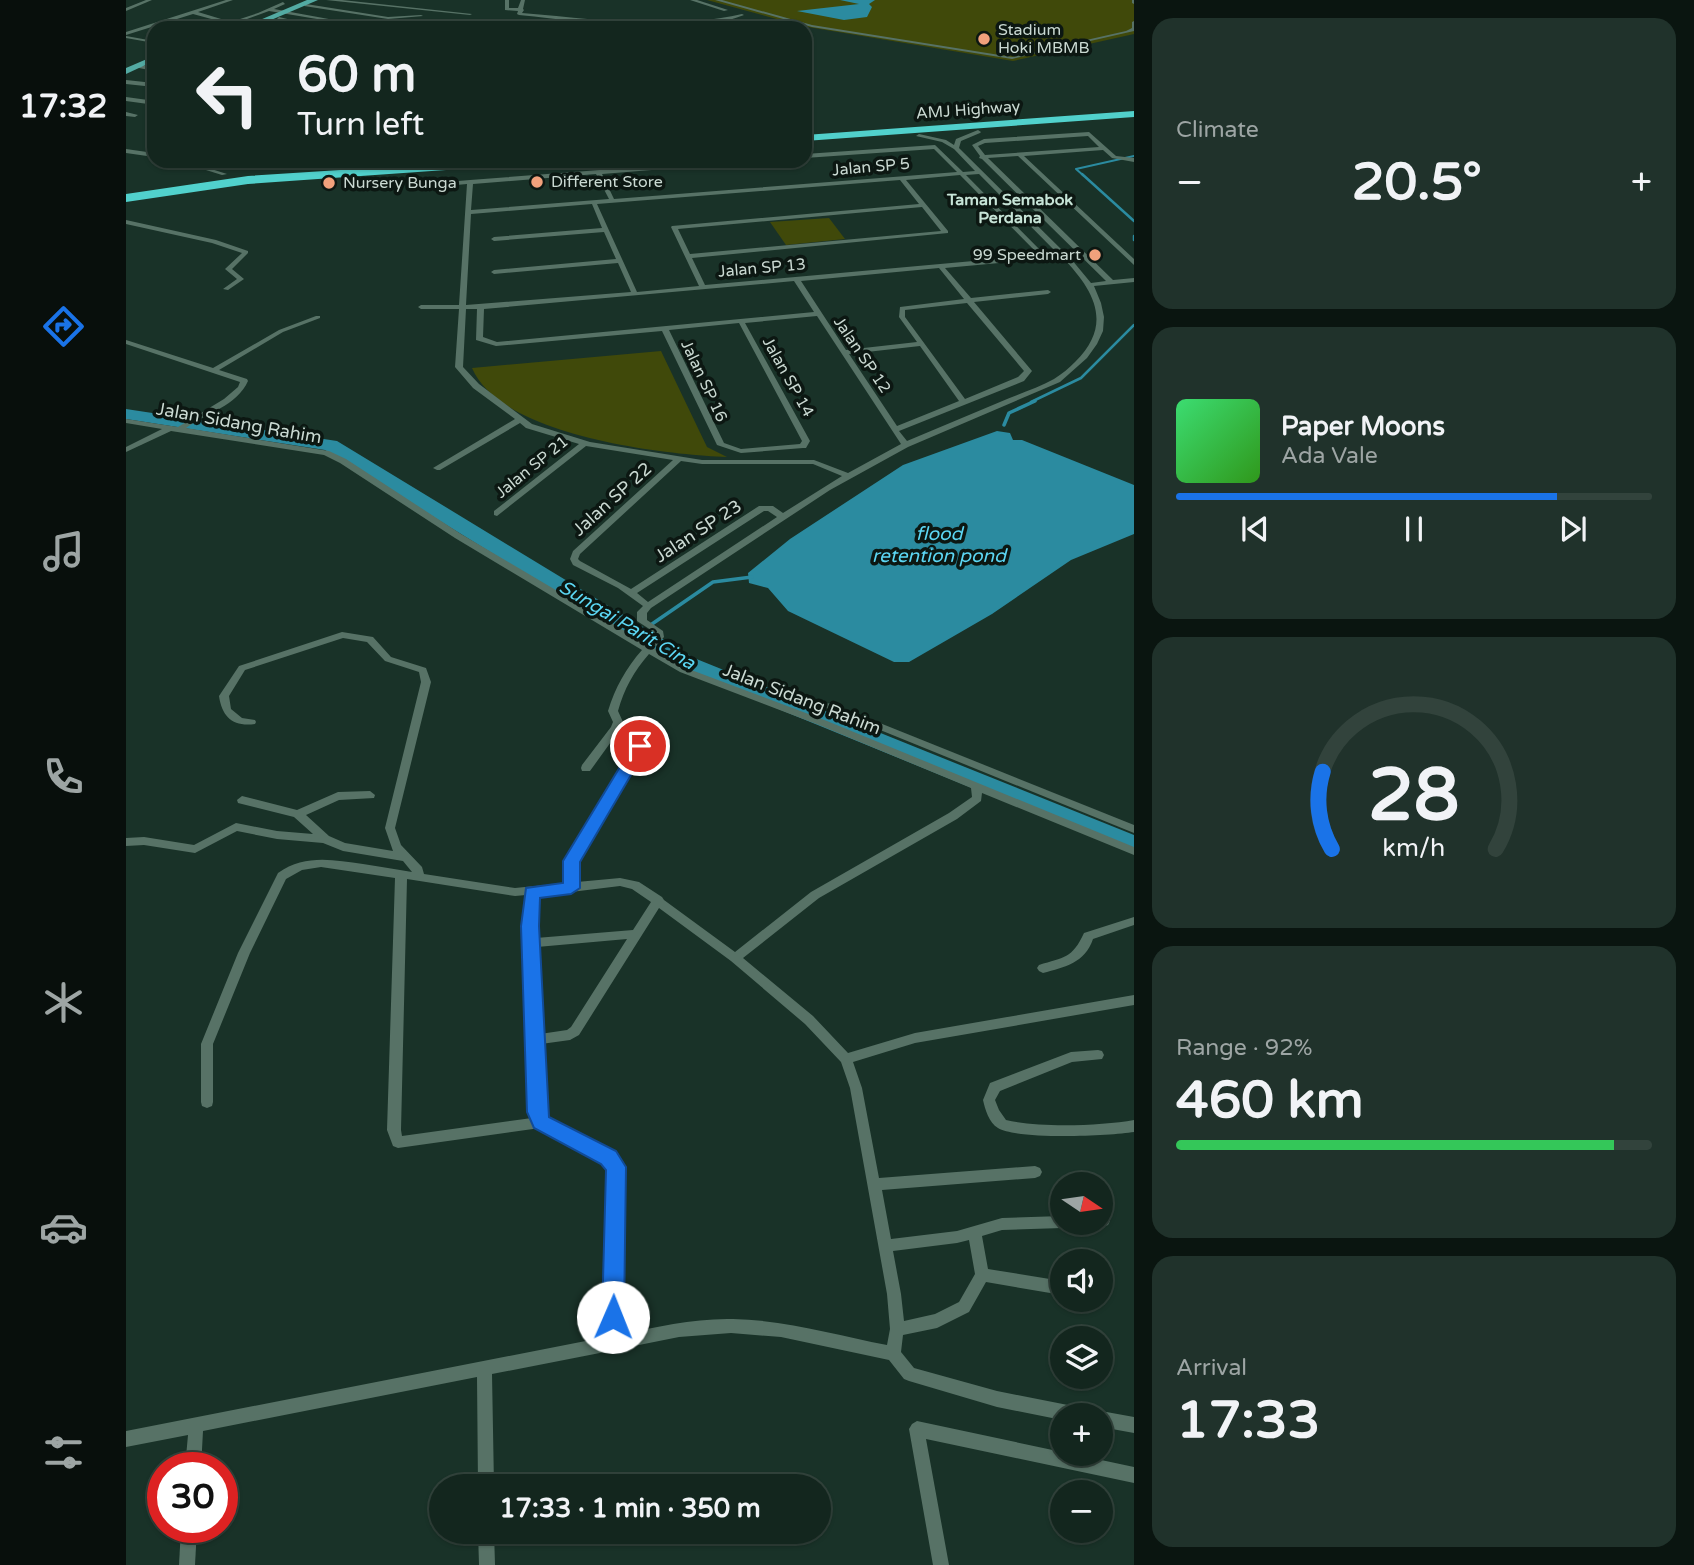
<!DOCTYPE html>
<html lang="en">
<head>
<meta charset="utf-8">
<style>
	:root { --surface:#13261e; --page:#20322b; --text:#f1f3f6; --muted:#9da5a4; --line:#32433c; --accent:#1a73e8 }
	body { margin:0; font-family:"Varela Round",sans-serif; background:var(--page); color:var(--text); height:100vh; display:flex; flex-direction:column; font-size:26px; white-space:nowrap }
	* { box-sizing:border-box; margin:0 }
	p { font-size:23px; color:var(--muted) }
	.icon { flex:none; width:38px; height:38px; fill:none; stroke:currentColor; stroke-width:2; stroke-linecap:round; stroke-linejoin:round }
	.map { position:relative; flex:1; overflow:hidden }
	.drawer { display:flex; flex-direction:column; gap:18px; padding:18px; background:#0a1510; width:560px }
	.drawer>* { flex:none }
	.top-card { position:absolute; left:21px; top:21px; width:665px; height:147px; border-radius:21px; box-shadow:0 2px 5px #0004,0 0 0 2px var(--line); background:#13261e; color:var(--text); overflow:hidden }
	.needle { width:46px; rotate:103deg }
	.buttons { position:absolute; left:924px; top:1172px; display:grid; gap:14px }
	.buttons a { display:grid; place-items:center; width:63px; height:63px; border-radius:50%; background:var(--surface); box-shadow:0 2px 5px #0004,0 0 0 2px var(--line); font-size:35px }
	.speed { position:absolute; left:21px; top:1452px; display:flex; gap:14px; font-size:35px; font-weight:700; text-align:center }
	.speed>* { display:grid; place-content:center; width:91px; height:91px; border-radius:50%; background:var(--surface); box-shadow:0 2px 5px #0004,0 0 0 2px var(--line); line-height:1 }
	.speed .limit { border:10px solid #d22; background:#fff; color:#111 }
	.pin { position:absolute; display:grid; place-items:center; width:60px; height:60px; color:#fff; margin:-30px; border:4px solid #fff; border-radius:50%; box-shadow:0 2px 7px #0007 }
	.me { position:absolute; width:77px; margin:-38px; rotate:1deg; stroke-linejoin:round; filter:drop-shadow(0 0 5px #0008) }
	.turn { display:flex; align-items:center; gap:24px; height:147px; padding:0 35px; font-size:32px }
	.turn .icon { width:91px; height:91px; stroke-width:2.5 }
	.turn b { display:block; font-size:49px; line-height:60px }
	.big { font-size:52px; font-weight:700; line-height:1.1 }
	.drawer .card { flex:1; display:flex; flex-direction:column; justify-content:center; gap:10px; min-width:0; padding:0 24px; border-radius:21px; background:var(--page) }
	.drawer .dial { align-items:center; gap:0 }
	.dial svg { height:182px; overflow:visible; fill:none; stroke:var(--line); stroke-width:7; stroke-linecap:round; text-anchor:middle }
	.dial text { fill:var(--text); stroke:none }
	.song { display:flex; align-items:center; gap:21px }
	.cover { width:84px; height:84px; border-radius:10px; background:linear-gradient(135deg,hsl(140 70% 55%),hsl(110 70% 35%)) }
	.played { height:7px; border-radius:4px; background:linear-gradient(90deg,var(--accent) 80%,var(--line) 80%) }
	.keys { display:flex; justify-content:space-around; direction:ltr }
	.heat { display:flex; justify-content:space-between; align-items:center; font-size:38px; direction:ltr }
	.charge { height:10px; border-radius:5px; background:linear-gradient(90deg,#34c759 92%,var(--line) 0) }
	.trip { position:absolute; left:303px; top:1474px; width:402px; height:70px; border-radius:35px; background:var(--surface); box-shadow:0 2px 5px #0004,0 0 0 2px var(--line); font-weight:700; line-height:70px; text-align:center }
	main { display:flex; flex:1; min-height:0 }
	.menu { display:flex; flex-direction:column; width:126px; justify-content:space-around; align-items:center; background:#080f0c; color:var(--muted) }
	.menu .icon { width:49px; height:49px }
	.menu .on { color:var(--accent) }
	.menu b { font-size:32px; color:var(--text) }
	.map>svg:first-child { display:block }
	.green { fill:#40490a }
	.water { fill:#2b8ba0 }
	.lines { fill:none; stroke-linecap:round; stroke-linejoin:round }
	.stream-far2 { stroke:#2b8ba0; stroke-width:2 }
	.stream-far1 { stroke:#2b8ba0; stroke-width:2.5 }
	.stream { stroke:#2b8ba0; stroke-width:3.5 }
	.river { fill:#2b8ba0; fill-rule:evenodd }
	.street { fill:#577266; fill-rule:evenodd }
	.primary { fill:#53aba3; fill-rule:evenodd }
	.highway { fill:#51d1cc; fill-rule:evenodd }
	.route { fill:#1a73e8; stroke:#114b97; stroke-width:2 }
	.poi-dot { fill:#f1a17c; stroke:#0c1712; stroke-width:2.5 }
	.labels { text-anchor:middle; dominant-baseline:central; stroke-width:7; stroke-linejoin:round; paint-order:stroke }
	.far-poi-label { font-size:16px; fill:#cad9d2; stroke:#0c1712; text-anchor:start }
	.far-street-label { font-size:16px; fill:#cad9d2; stroke:#0c1712 }
	.far-neighbourhood-label { font-size:16px; font-weight:bold; fill:#c7e4d7; stroke:#0c1712 }
	.street-label { font-size:18px; fill:#cad9d2; stroke:#0c1712 }
	.water-label { font-size:19px; font-style:italic; fill:#5cd7f4; stroke:#0c1712 }
</style>
</head>
<body>
<main>
<nav class="menu">
<b>17:32</b>
<svg class="icon on" aria-label="directions" viewBox="0 0 24 24"><path d="M12 3l9 9-9 9-9-9zM9 14v-3h6M13 9l2 2-2 2"/></svg>
<svg class="icon" aria-label="music" viewBox="0 0 24 24"><path d="M9 18V5l10-2v13"/><circle cx="6" cy="18" r="3"/><circle cx="16" cy="16" r="3"/></svg>
<svg class="icon" aria-label="phone" viewBox="0 0 24 24"><path d="M5 4h4l2 5-3 2q2 4 5 5l2-3 5 2v4C11 20 4 13 5 4z"/></svg>
<svg class="icon" aria-label="climate" viewBox="0 0 24 24"><path d="M12 3v18M4 7l16 10M4 17L20 7"/></svg>
<svg class="icon" aria-label="car" viewBox="0 0 24 24"><path d="M5 17H2v-5l4-1 3-4h7l3 4 3 1v5h-3M9 17h6M6 11h13"/><circle cx="7" cy="17" r="2"/><circle cx="17" cy="17" r="2"/></svg>
<svg class="icon" aria-label="filters" viewBox="0 0 24 24"><path d="M4 7h16M4 17h16"/><circle cx="9" cy="7" r="2"/><circle cx="15" cy="17" r="2"/></svg>
</nav>
<div class="map">
<svg width="1008" height="1565" viewBox="0 0 1008 1565">
	<rect width="100%" height="100%" fill="#193228"/>
	<g class="green">
		<path d="M581 0H1008V34L887 61 676 26Z"/>
		<path d="M703 218 719 239 660 245 644 222Z"/>
		<path d="M535 351 581 447 601 457C535 454 375 436 346 368Z"/>
	</g>
	<g class="water">
		<path d="M714 0H749L743 4 746 7 741 17 718 20 671 11 733 4Z"/>
		<path d="M871 431 884 433 887 440H896L1008 485V534L945 560 866 614 783 662H768L662 611 642 588 623 583 622 573 664 539 777 465Z"/>
	</g>
	<g class="lines">
		<path class="stream-far2" d="M958 176 950 169 1008 156"/>
		<g class="stream-far1">
			<path d="M956 174 1008 221"/>
			<path d="M1008 236V240"/>
			<path d="M905 402 955 378 1008 325"/>
		</g>
		<g class="stream">
			<path d="M878 425 883 413 909 401"/>
			<path d="M526 624 587 582 626 577"/>
		</g>
		<path class="river" d="M0 409 211 441 568 658 1008 835V854L552 668 199 450 0 419Z"/>
		<g class="street">
			<path d="M20 0H26L0 11V8Z"/>
			<path d="M100 0H107L72 12 105 22 132 13 157 2 159 4 148 9 241 26 239 27 143 11 96 28H89L100 23 67 14 0 35V32Z"/>
			<path d="M200 0H216L346 14 344 15Z"/>
			<path d="M379 0H383V8H392L395 0H399L397 9 398 10 396 13C470 19 542 31 616 14L618 15C560 39 456 21 393 15L391 14 392 11 379 10Z"/>
			<path d="M564 0H571L602 10 598 11Z"/>
			<path d="M589 0H596L686 25 886 57 1000 31 1006 28V22L1008 21V31L886 59 686 27Z"/>
			<path d="M1006 0H1008V4L1006 3Z"/>
			<path d="M180 4 262 17 295 15 297 16 262 19 178 6Z"/>
			<path d="M153 17 195 27V28H187L151 19Z"/>
			<path d="M131 23 147 27V28L129 25Z"/>
			<path d="M0 36 28 41V43L0 38Z"/>
			<path d="M10 64 28 67V71L8 67Z"/>
			<path d="M0 80 28 83V87L0 84Z"/>
			<path d="M0 97 22 100 25 102 22 104 0 101Z"/>
			<path d="M0 112 12 115 9 117 0 116Z"/>
			<path d="M852 130 855 132 854 133 835 141 833 148 939 253 941 254 965 283 980 281 856 159 853 158 854 156 846 145 858 139 963 132 990 156 1008 158V162L986 158 977 150 898 156 1008 259V265L892 156 862 158 987 280 1008 278V282L968 286 975 303 978 317 977 331 971 344 961 358 934 382 782 447 704 490 525 608 521 613V620L537 631 538 637 528 648 560 668 701 721 1008 847V855L856 793 855 801 831 819 693 898 617 958 687 1016 722 1053 789 1033 1008 995V1005L789 1043 727 1062 736 1088 753 1178 909 1166 914 1168 916 1172 914 1176 909 1178 756 1190 765 1239 831 1231 876 1218 936 1216V1223H942L941 1226 936 1228 876 1230 856 1236 862 1269 936 1281V1295L860 1282 843 1312 811 1328 777 1335 775 1352 788 1368 871 1391 957 1408 962 1411 965 1416H936V1420L871 1407 783 1381 778 1379 763 1360 655 1337 605 1333 553 1337 493 1349 487 1352 484 1351 366 1374 368 1486H352L351 1377 77 1431 75 1468H59L62 1435 0 1447V1431L480 1337 483 1169 478 1162 414 1128 272 1148 267 1146 261 1130 269 878 195 867 176 870 160 879 124 953 87 1044V1102L86 1106 81 1108 76 1106 75 1102V1044L112 953 152 873C179 854 207 860 237 864 254 867 270 869 286 872L277 861 217 851 197 843 151 839 111 831 69 853 18 845 0 846V838L18 837 68 845 110 823 151 831 187 834 168 817 112 803 111 800 116 796 171 810 212 792 244 791 249 795 248 798 213 800 180 815 203 836 219 843 267 851 259 828 295 682 293 672 259 661 241 642 217 638 119 670 103 696 105 709 116 718 129 720 130 722 129 724C107 727 96 717 93 696L113 666 216 632 247 637 265 657 300 668 305 682 269 828 275 845 296 867 298 874 389 888 440 883V861L442 858 524 721H532L533 723 452 861 451 882 494 878 513 882 536 897 538 900 609 952 685 892 823 813 846 797 845 788 693 725 554 672 523 654C508 671 498 689 492 711L497 722 495 728 464 771H456L455 768 456 765 485 727 487 722 482 711C489 688 500 668 516 650L329 538 214 463 198 455 45 431 0 452V447L36 429 0 423V419L52 427 98 399 112 387 114 382 0 344V340L87 368 153 330 190 316H194V318L157 332 93 370 121 379 122 381C111 406 80 413 60 428L203 451 220 459 335 534 521 644 528 636V632L511 621V612L517 606 492 588 447 565 444 559 447 551 547 460 460 446 371 516 368 515V511L453 444 400 428 394 423 314 470H311L307 468 389 419 347 388 329 367 333 309H295L292 307 295 305H333L341 184 309 187 306 185 309 183 344 180 591 161H616L613 163 476 174 488 199 831 172 808 149 679 158V154L809 145 837 172 849 171 828 149 816 142 790 136 793 134 820 140 828 145 830 139ZM962 136 973 147 859 155 852 146 859 143ZM470 174 483 199 345 210 347 184ZM853 174 932 254 919 255 840 175ZM834 175 913 255 579 285 566 258 822 233V231L780 180ZM774 180 793 204 546 226 545 227 573 286 511 292 471 204ZM466 204 476 228 368 237 365 239 368 241 478 232 490 259 368 270 365 272 368 274 492 263 505 292 340 305 345 214ZM796 207 815 231 564 254 552 229ZM936 257C968 290 988 324 949 362 943 368 936 374 928 379 912 388 892 394 874 402 843 415 812 428 781 441L773 431 898 381 906 371 848 302 922 294 925 292 922 290 845 298 819 268ZM813 268 838 299 774 307 773 317 791 342 720 350 675 281ZM668 281 688 312 371 342 357 337 358 309ZM841 303 898 371 892 377 839 399 779 317V310ZM340 309H351L350 340 370 346 536 331 591 445 615 453 677 448H680L684 441 619 323 691 316 775 444 722 473 688 460H576L464 442 406 424 353 384 337 367ZM613 323 676 441 674 444 615 449 598 443 543 330ZM794 346 833 401 771 426 723 354ZM555 461 576 464H687L716 476 657 513 647 506H633L505 589 454 561 452 559 454 554ZM638 511H642L651 517 522 602 511 593ZM281 879 389 896 400 895 398 943 404 1113 406 1118 276 1136 275 1130ZM494 886 506 889 525 902 507 930 410 938 412 894 445 892ZM533 908 605 961 679 1024 715 1062 724 1088 761 1294 764 1329 761 1345C710 1335 659 1320 607 1319 569 1318 531 1327 495 1334L497 1167 488 1154 420 1118 418 1113 415 1044 444 1040 453 1035ZM501 939 445 1027 441 1030 414 1034 411 947ZM843 1240 849 1274 833 1302 809 1314 778 1321 775 1294 767 1251 831 1243Z"/>
			<path d="M0 149 28 153V157L0 153Z"/>
			<path d="M51 161H60L101 174 96 175Z"/>
			<path d="M0 220 90 240 122 251V253L106 269 118 279 102 290 97 289 111 279 99 269 116 253 86 243 0 224Z"/>
			<path d="M704 703 1008 825V833L700 708 699 706 700 704Z"/>
			<path d="M1008 917V925L967 939C959 963 939 967 917 973L913 971 911 968 913 965C938 957 946 959 958 933Z"/>
			<path d="M972 1050 976 1051 978 1055 976 1059 946 1062 874 1091 869 1100 873 1110 880 1120C912 1128 975 1126 1008 1120V1132C983 1136 892 1140 872 1128 863 1123 859 1109 857 1100L864 1083 945 1052Z"/>
			<path d="M975 1215 982 1217 984 1221 982 1225 977 1227 970 1225 969 1223H975Z"/>
			<path d="M975 1411 1008 1417V1433L975 1427V1416H969Z"/>
			<path d="M791 1421 936 1452V1454H947L1008 1467V1483L800 1439 823 1565H807L783 1429 786 1424Z"/>
			<path d="M55 1528H71L69 1565H53Z"/>
			<path d="M352 1531H368L369 1565H353Z"/>
		</g>
		<g class="primary">
			<path d="M181 0H192L126 28H115Z"/>
			<path d="M28 56V61L0 74V68Z"/>
		</g>
		<g class="highway">
			<path d="M1008 111V117L679 141V135Z"/>
			<path d="M355 161H413L407 164 122 184 0 202V194L122 176Z"/>
		</g>
	</g>
	<path class="route" d="M514 740 522 746 454 862V888L445 894 414 898 413 926 423 1117 490 1151 500 1167 498 1317 495 1325 487 1328 479 1325 476 1317 480 1170 475 1164 408 1128 401 1112 395 926 400 888 437 883V861L509 742Z"/>
	<g class="poi-dot">
		<circle cx="858" cy="39" r="7"/>
		<circle cx="411" cy="182" r="7"/>
		<circle cx="203" cy="183" r="7"/>
		<circle cx="969" cy="255" r="7"/>
	</g>
	<g class="labels">
		<g class="far-poi-label">
			<text x="872" y="30">Stadium<tspan x="872" dy="18">Hoki MBMB</tspan></text>
			<text x="425" y="182">Different Store</text>
			<text x="217" y="183">Nursery Bunga</text>
			<text x="955" y="255" text-anchor="end">99 Speedmart</text>
		</g>
		<g class="far-street-label">
			<text transform="translate(842 110) rotate(-4)">AMJ Highway</text>
			<text transform="translate(745 167) rotate(-5)">Jalan SP 5</text>
			<text transform="translate(636 268) rotate(-5)">Jalan SP 13</text>
			<text transform="translate(736 355) rotate(56)">Jalan SP 12</text>
			<text transform="translate(662 377) rotate(61)">Jalan SP 14</text>
			<text transform="translate(578 381) rotate(65)">Jalan SP 16</text>
			<text transform="translate(406 467) rotate(-39)">Jalan SP 21</text>
		</g>
		<g class="far-neighbourhood-label">
			<text x="884" y="200">Taman Semabok<tspan x="884" dy="18">Perdana</tspan></text>
		</g>
		<g class="street-label">
			<text transform="translate(113 423) rotate(10)">Jalan Sidang Rahim</text>
			<text transform="translate(486 499) rotate(-42)">Jalan SP 22</text>
			<text transform="translate(572 531) rotate(-33)">Jalan SP 23</text>
			<text transform="translate(676 699) rotate(21)">Jalan Sidang Rahim</text>
		</g>
		<g class="water-label">
			<text x="813" y="534">flood<tspan x="813" dy="22">retention pond</tspan></text>
			<text transform="translate(501 625) rotate(31)">Sungai Parit Cina</text>
		</g>
	</g>
</svg>
<div class="buttons">
<a><svg class="needle" viewBox="-14 -14 28 28"><path d="M0-13l5 13h-10z" fill="#e53935"/><path d="M0 13l5-13h-10z" fill="#9da5a4"/></svg></a>
<a><svg class="icon" aria-label="sound" viewBox="0 0 24 24"><path d="M4 9h4l5-4v14l-5-4H4zM17 9q2 3 0 6"/></svg></a>
<a><svg class="icon" aria-label="layers" viewBox="0 0 24 24"><path d="M12 4l9 5-9 5-9-5zM3 14l9 5 9-5"/></svg></a>
<a>+</a>
<a>−</a>
</div>
<div class="speed"><div class="limit">30</div></div>
<div class="pin" style="left:514px;top:746px;background:#d93025"><svg class="icon" aria-label="arrive" viewBox="0 0 24 24"><path d="M6 21V4h12l-3 4 3 4H6"/></svg></div>
<svg class="me" style="left:487px;top:1317px" viewBox="-20 -20 40 40"><circle r="19" fill="#fff"/><path d="M0-13L10 11 0 6-10 11z" fill="#1a73e8"/></svg>
<div class="trip">17:33 · 1 min · 350 m</div>
<div class="top-card">
<div class="turn"><svg class="icon" aria-label="left" viewBox="0 0 24 24"><path d="M17 20v-9H6M10 6l-5 5 5 5"/></svg><div><b>60 m</b>Turn left</div></div>
</div>
</div>
<section class="drawer">
<div class="card"><p>Climate</p>
<div class="heat"><a>−</a><b class="big">20.5°</b><a>+</a></div>
</div>
<div class="card">
<div class="song"><i class="cover"></i><div><b>Paper Moons</b><p>Ada Vale</p></div></div>
<div class="played"></div>
<div class="keys"><svg class="icon" aria-label="previous" viewBox="0 0 24 24"><path d="M18 5L8 12l10 7zM5 5v14"/></svg><svg class="icon" aria-label="pause" viewBox="0 0 24 24"><path d="M8 5v14M16 5v14"/></svg><svg class="icon" aria-label="next" viewBox="0 0 24 24"><path d="M6 5l10 7-10 7zM19 5v14"/></svg></div>
</div>
<div class="card dial"><svg viewBox="0 0 100 80">
<path d="M14 69A42 42 0 1 1 86 69"/>
<path d="M14 69A42 42 0 0 1 10 35" stroke="#1a73e8"/>
<text x="50" y="56" font-size="32" font-weight="700">28</text>
<text x="50" y="72" font-size="11">km/h</text>
</svg></div>
<div class="card"><p>Range · 92%</p><b class="big">460 km</b><div class="charge"></div></div>
<div class="card"><p>Arrival</p><b class="big">17:33</b></div>
</section>
</main>
</body>
</html>
